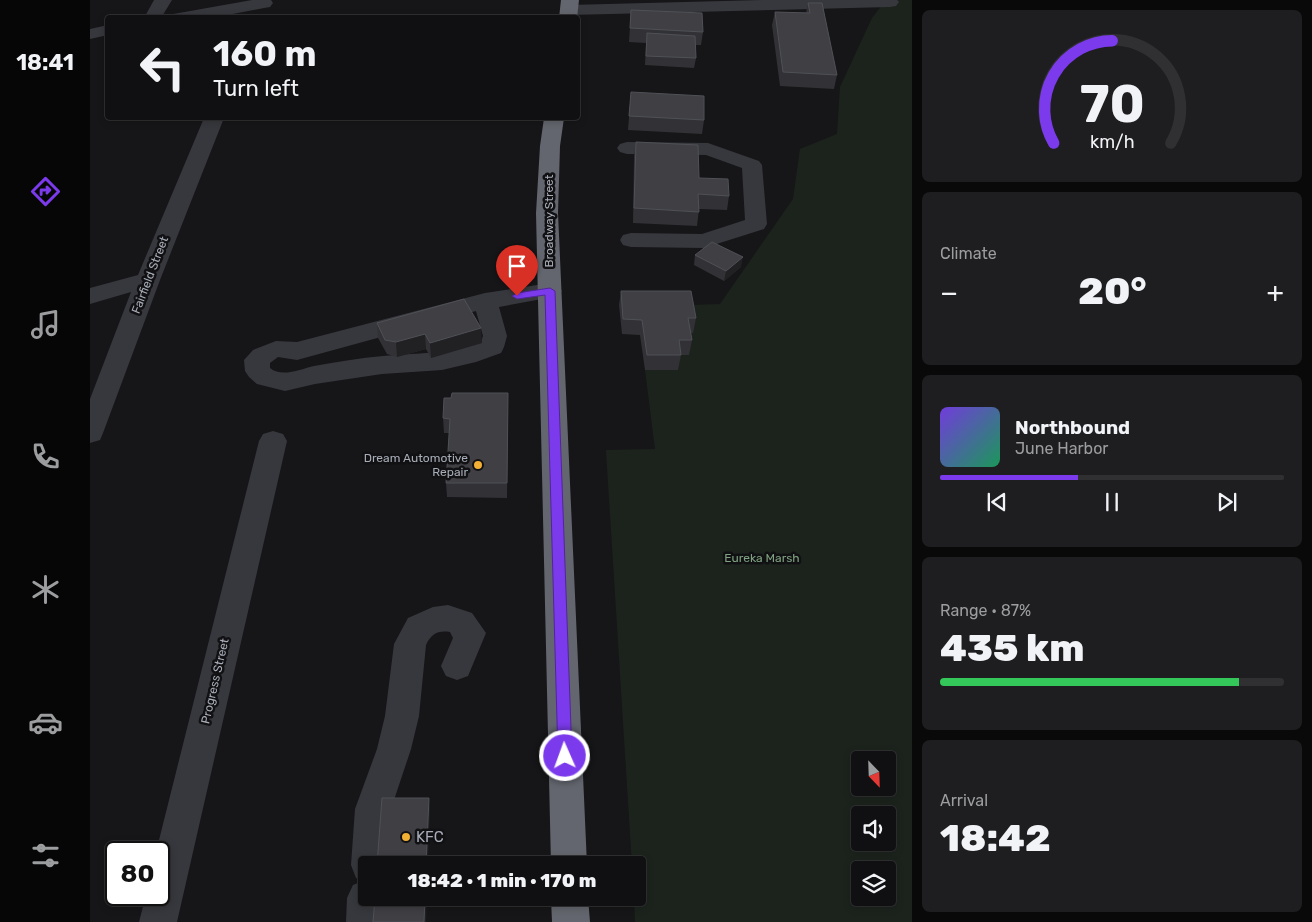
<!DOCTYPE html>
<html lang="en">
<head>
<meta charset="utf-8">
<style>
	:root { --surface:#101012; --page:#1e1e20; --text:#f1f3f6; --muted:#9c9d9f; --line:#303032; --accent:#7c3aed }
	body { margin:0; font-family:Rubik,sans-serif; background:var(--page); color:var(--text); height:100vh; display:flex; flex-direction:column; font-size:19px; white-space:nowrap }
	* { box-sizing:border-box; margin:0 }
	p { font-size:16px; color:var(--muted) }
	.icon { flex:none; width:28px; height:28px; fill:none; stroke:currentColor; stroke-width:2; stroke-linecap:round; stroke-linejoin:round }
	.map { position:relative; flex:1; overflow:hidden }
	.side { display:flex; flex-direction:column; gap:10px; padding:10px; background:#09090a; width:400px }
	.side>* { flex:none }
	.banner { position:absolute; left:15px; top:15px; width:475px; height:105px; border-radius:5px; box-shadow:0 2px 8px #0003,0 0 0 1px var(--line); background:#101012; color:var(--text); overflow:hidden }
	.needle { width:32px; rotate:157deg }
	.tools { position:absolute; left:761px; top:751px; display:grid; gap:10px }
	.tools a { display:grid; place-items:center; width:45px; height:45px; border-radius:5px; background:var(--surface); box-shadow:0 2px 8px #0003,0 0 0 1px var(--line); font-size:25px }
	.speed { position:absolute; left:15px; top:841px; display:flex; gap:10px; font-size:25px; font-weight:700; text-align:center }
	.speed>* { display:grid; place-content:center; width:65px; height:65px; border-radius:50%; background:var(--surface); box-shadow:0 2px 8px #0003,0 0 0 1px var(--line); line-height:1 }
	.speed .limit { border:2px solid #111; border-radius:8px; background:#fff; color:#111 }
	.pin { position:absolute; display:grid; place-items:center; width:42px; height:42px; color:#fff; margin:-51px -21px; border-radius:50% 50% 50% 0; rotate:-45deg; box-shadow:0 0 5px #0007 }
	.pin .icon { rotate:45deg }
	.me { position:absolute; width:55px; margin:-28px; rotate:358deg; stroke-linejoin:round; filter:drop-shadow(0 0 4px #0008) }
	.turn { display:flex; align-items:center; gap:18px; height:105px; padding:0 25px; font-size:22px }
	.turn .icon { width:65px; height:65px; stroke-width:2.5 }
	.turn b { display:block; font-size:35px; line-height:42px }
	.big { font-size:38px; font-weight:800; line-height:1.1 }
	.side .card { flex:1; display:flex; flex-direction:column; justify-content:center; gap:8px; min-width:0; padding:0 18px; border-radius:8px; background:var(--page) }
	.side .dial { align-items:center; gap:0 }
	.dial svg { height:130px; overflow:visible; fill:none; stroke:var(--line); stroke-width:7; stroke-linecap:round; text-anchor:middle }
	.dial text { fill:var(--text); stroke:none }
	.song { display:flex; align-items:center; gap:15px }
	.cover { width:60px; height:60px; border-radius:8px; background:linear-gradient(135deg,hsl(260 70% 55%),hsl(150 70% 35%)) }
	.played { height:5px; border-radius:2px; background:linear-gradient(90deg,var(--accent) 40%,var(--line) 40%) }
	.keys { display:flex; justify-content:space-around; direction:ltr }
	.heat { display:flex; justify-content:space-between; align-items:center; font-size:28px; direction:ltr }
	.charge { height:8px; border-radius:4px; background:linear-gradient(90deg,#34c759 87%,var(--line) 0) }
	.trip { position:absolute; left:268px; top:856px; width:288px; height:50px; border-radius:5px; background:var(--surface); box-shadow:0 2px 8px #0003,0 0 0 1px var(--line); font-weight:800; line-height:50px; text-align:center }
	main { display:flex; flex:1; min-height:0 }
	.tab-bar { display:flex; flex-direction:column; width:90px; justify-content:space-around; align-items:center; background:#060607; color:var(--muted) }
	.tab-bar .icon { width:35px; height:35px }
	.tab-bar .current { color:var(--accent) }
	.tab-bar b { font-size:22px; color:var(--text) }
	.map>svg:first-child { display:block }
	.green { fill:#1c231d; fill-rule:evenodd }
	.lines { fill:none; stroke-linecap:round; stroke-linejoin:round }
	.minor { fill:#37383d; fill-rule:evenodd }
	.highway { fill:#63666e; fill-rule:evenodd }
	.wall { fill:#323236 }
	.shaded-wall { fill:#212124 }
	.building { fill:#3f3f44; stroke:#4f5156 }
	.route { fill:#7c3aed; stroke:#51269a }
	.poi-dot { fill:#f2b134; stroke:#111113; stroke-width:2 }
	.labels { text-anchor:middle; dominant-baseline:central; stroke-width:5; stroke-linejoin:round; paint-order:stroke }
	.street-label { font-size:12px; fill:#a8adb8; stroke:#111113 }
	.poi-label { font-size:12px; fill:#a8adb8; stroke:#111113; text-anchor:end }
	.park-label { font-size:12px; fill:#7fa381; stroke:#111113 }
	.near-poi-label { font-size:15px; fill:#a8adb8; stroke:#111113; text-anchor:start }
</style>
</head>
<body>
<main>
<nav class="tab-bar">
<b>18:41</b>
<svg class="icon current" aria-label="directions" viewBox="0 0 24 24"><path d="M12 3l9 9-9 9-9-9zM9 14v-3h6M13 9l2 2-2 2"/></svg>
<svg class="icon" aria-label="music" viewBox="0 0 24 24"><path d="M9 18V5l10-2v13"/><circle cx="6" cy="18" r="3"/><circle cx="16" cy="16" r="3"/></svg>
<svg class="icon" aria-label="phone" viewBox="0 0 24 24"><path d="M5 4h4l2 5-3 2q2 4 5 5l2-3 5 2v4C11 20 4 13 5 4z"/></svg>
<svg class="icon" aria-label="climate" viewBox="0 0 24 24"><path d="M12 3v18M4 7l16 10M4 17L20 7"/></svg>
<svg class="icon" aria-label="car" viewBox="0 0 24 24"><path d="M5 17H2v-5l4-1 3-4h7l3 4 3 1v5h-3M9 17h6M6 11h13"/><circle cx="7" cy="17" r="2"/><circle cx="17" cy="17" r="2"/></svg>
<svg class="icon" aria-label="filters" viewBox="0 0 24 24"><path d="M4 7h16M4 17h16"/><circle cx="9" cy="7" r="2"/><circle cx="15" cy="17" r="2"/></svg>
</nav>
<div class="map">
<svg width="822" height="922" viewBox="0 0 822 922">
	<rect width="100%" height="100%" fill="#161618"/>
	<path class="green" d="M796 0H822V922H545L544 898H546V865H542L516 450 565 449 555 370H588L599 305 630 304 703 199 710 149 747 134 750 87 782 18ZM770 760H798V788H770ZM770 815H798V842H770ZM770 870H798V898H770Z"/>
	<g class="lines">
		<g class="minor">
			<path d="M64 0H82L71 18H54Z"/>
			<path d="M162 0H181L183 3 180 7 174 8 122 18H81L83 14 89 13Z"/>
			<path d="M672 0H807L809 2 806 6 800 7 479 15 473 14 470 10 473 6 479 5Z"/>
			<path d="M18 25V35L0 39V29Z"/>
			<path d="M114 118H134L70 280 13 433 10 440 0 443V399L41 292 0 304V288L48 275Z"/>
			<path d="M537 142 618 143 669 161 672 165 677 224 674 229 614 248 541 247 533 245 530 240 533 235 541 233 612 234 655 220 652 168 616 155 537 154 530 152 527 148 530 144Z"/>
			<path d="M460 283 468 286 472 291 468 296 409 307 417 336 414 347 411 353 386 362 352 370 292 374 225 384 195 391 167 384 159 377 155 371 154 360 163 350 186 341 207 342 395 293ZM386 311 393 336 391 342C359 354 326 353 293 356 270 358 247 362 224 366 211 369 192 378 180 368V363L188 357 207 360Z"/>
			<path d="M183 431 193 434 197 441 87 922H49L56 895H69V852H66L169 441 173 434Z"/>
			<path d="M358 605 382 613 396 633 378 676 367 680 356 676 351 666 363 638 360 632C348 630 341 634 336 645L329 716 321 749 301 809 297 865H276V898H294V922H256L257 898 263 885 273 881 266 878 261 865 265 809 287 749 295 716 304 644 318 618 343 607Z"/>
		</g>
		<g class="highway">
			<path d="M471 0H489L487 18H469Z"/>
			<path d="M454 118H474L470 146 468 213 497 865H461L446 213 450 146Z"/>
			<path d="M461 898H498L500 922H462Z"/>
		</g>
	</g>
	<g class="wall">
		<path d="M718 3 747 75 744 89 690 86 682 25 685 12 716 13Z"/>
		<path d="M541 10 613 32 611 45H605L606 58 604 68 555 65 556 43 539 42Z"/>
		<path d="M541 92 614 120 612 134 538 130Z"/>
		<path d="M546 142 609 178 639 196 637 210 609 209 607 226 543 223 544 156Z"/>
		<path d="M605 255 651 267 634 281 604 265Z"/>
		<path d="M531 291 606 318 603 333H600L602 340 599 355H591L588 370H555L550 335 532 334 529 305Z"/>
		<path d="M287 323 392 343 341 358 336 349 307 357 297 354 288 338Z"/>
		<path d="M418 393 417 498 357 497 356 483 359 433H354L353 418 361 398Z"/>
	</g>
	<g class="shaded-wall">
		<path d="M653 257 651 267 634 281 636 271Z"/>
		<path d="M391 328 392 343 341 358 340 343Z"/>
		<path d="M335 334 336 349 307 357 306 342Z"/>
		<path d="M339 798 340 809 338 865H336Z"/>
		<path d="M335 898H337L336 922H334Z"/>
	</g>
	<g class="building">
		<path d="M718 3H732L747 75 693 72 685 12 720 13Z"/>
		<path d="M541 10 612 13 613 32 540 28Z"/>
		<path d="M557 33 605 36 606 58 556 56Z"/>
		<path d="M541 92 614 96V120L539 116Z"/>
		<path d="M546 142 608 145 609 178 638 179 639 196 608 194 609 212 544 208Z"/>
		<path d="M622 242 653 257 636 271 605 255Z"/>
		<path d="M531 291H601L606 318H598L602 340H589L591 355H557L552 320 533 319Z"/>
		<path d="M374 299 391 328 340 343 335 334 306 342 295 340 287 323Z"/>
		<path d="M362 393H418L417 483H356L360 419 353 418 354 398H361Z"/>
		<path d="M292 798H339L336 865H287Z"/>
		<path d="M285 898H335L334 922H283Z"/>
	</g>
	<path class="route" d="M460 288 465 291 482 756 480 760 475 762 470 760 468 756 455 295 427 299 422 296 427 293Z"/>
	<g class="poi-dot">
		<circle cx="388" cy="465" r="5"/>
		<circle cx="316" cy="837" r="5"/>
	</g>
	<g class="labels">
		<g class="street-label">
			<text transform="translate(459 221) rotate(-90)">Broadway Street</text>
			<text transform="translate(60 275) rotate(-69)">Fairfield Street</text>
			<text transform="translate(125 681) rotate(-77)">Progress Street</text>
		</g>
		<g class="poi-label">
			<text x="378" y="458">Dream Automotive<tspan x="378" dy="14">Repair</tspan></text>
		</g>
		<g class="park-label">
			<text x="672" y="558">Eureka Marsh</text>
		</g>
		<g class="near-poi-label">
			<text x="326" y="837">KFC</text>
		</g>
	</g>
</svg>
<div class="tools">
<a><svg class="needle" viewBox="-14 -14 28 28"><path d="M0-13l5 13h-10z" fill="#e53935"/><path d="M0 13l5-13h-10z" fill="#9c9d9f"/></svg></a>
<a><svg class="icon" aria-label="sound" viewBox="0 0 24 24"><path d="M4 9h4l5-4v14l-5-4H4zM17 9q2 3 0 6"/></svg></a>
<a><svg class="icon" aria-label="layers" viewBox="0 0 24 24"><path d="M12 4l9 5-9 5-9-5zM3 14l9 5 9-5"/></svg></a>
</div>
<div class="speed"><div class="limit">80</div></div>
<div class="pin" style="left:427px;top:296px;background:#d93025"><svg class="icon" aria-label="arrive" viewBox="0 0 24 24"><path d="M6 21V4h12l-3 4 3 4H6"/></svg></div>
<svg class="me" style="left:475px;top:756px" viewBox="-20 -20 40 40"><circle r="17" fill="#7c3aed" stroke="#fff" stroke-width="3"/><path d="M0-11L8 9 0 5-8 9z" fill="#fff"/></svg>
<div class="trip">18:42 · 1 min · 170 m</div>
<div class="banner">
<div class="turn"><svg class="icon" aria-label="left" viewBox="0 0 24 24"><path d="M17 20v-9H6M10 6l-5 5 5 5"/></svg><div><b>160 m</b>Turn left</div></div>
</div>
</div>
<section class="side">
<div class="card dial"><svg viewBox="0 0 100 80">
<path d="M14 69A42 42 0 1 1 86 69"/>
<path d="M14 69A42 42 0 0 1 50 6" stroke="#7c3aed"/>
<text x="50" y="56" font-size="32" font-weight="700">70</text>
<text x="50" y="72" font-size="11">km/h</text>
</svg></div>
<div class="card"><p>Climate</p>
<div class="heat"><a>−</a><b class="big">20°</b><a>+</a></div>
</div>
<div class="card">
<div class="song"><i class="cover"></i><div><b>Northbound</b><p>June Harbor</p></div></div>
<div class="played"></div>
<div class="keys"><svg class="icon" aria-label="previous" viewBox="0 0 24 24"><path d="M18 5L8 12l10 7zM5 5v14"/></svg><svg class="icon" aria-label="pause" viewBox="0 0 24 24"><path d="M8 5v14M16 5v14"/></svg><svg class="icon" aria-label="next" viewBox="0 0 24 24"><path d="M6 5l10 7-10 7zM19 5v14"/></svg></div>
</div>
<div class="card"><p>Range · 87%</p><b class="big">435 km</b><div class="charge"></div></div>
<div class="card"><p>Arrival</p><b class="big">18:42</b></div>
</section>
</main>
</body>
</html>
